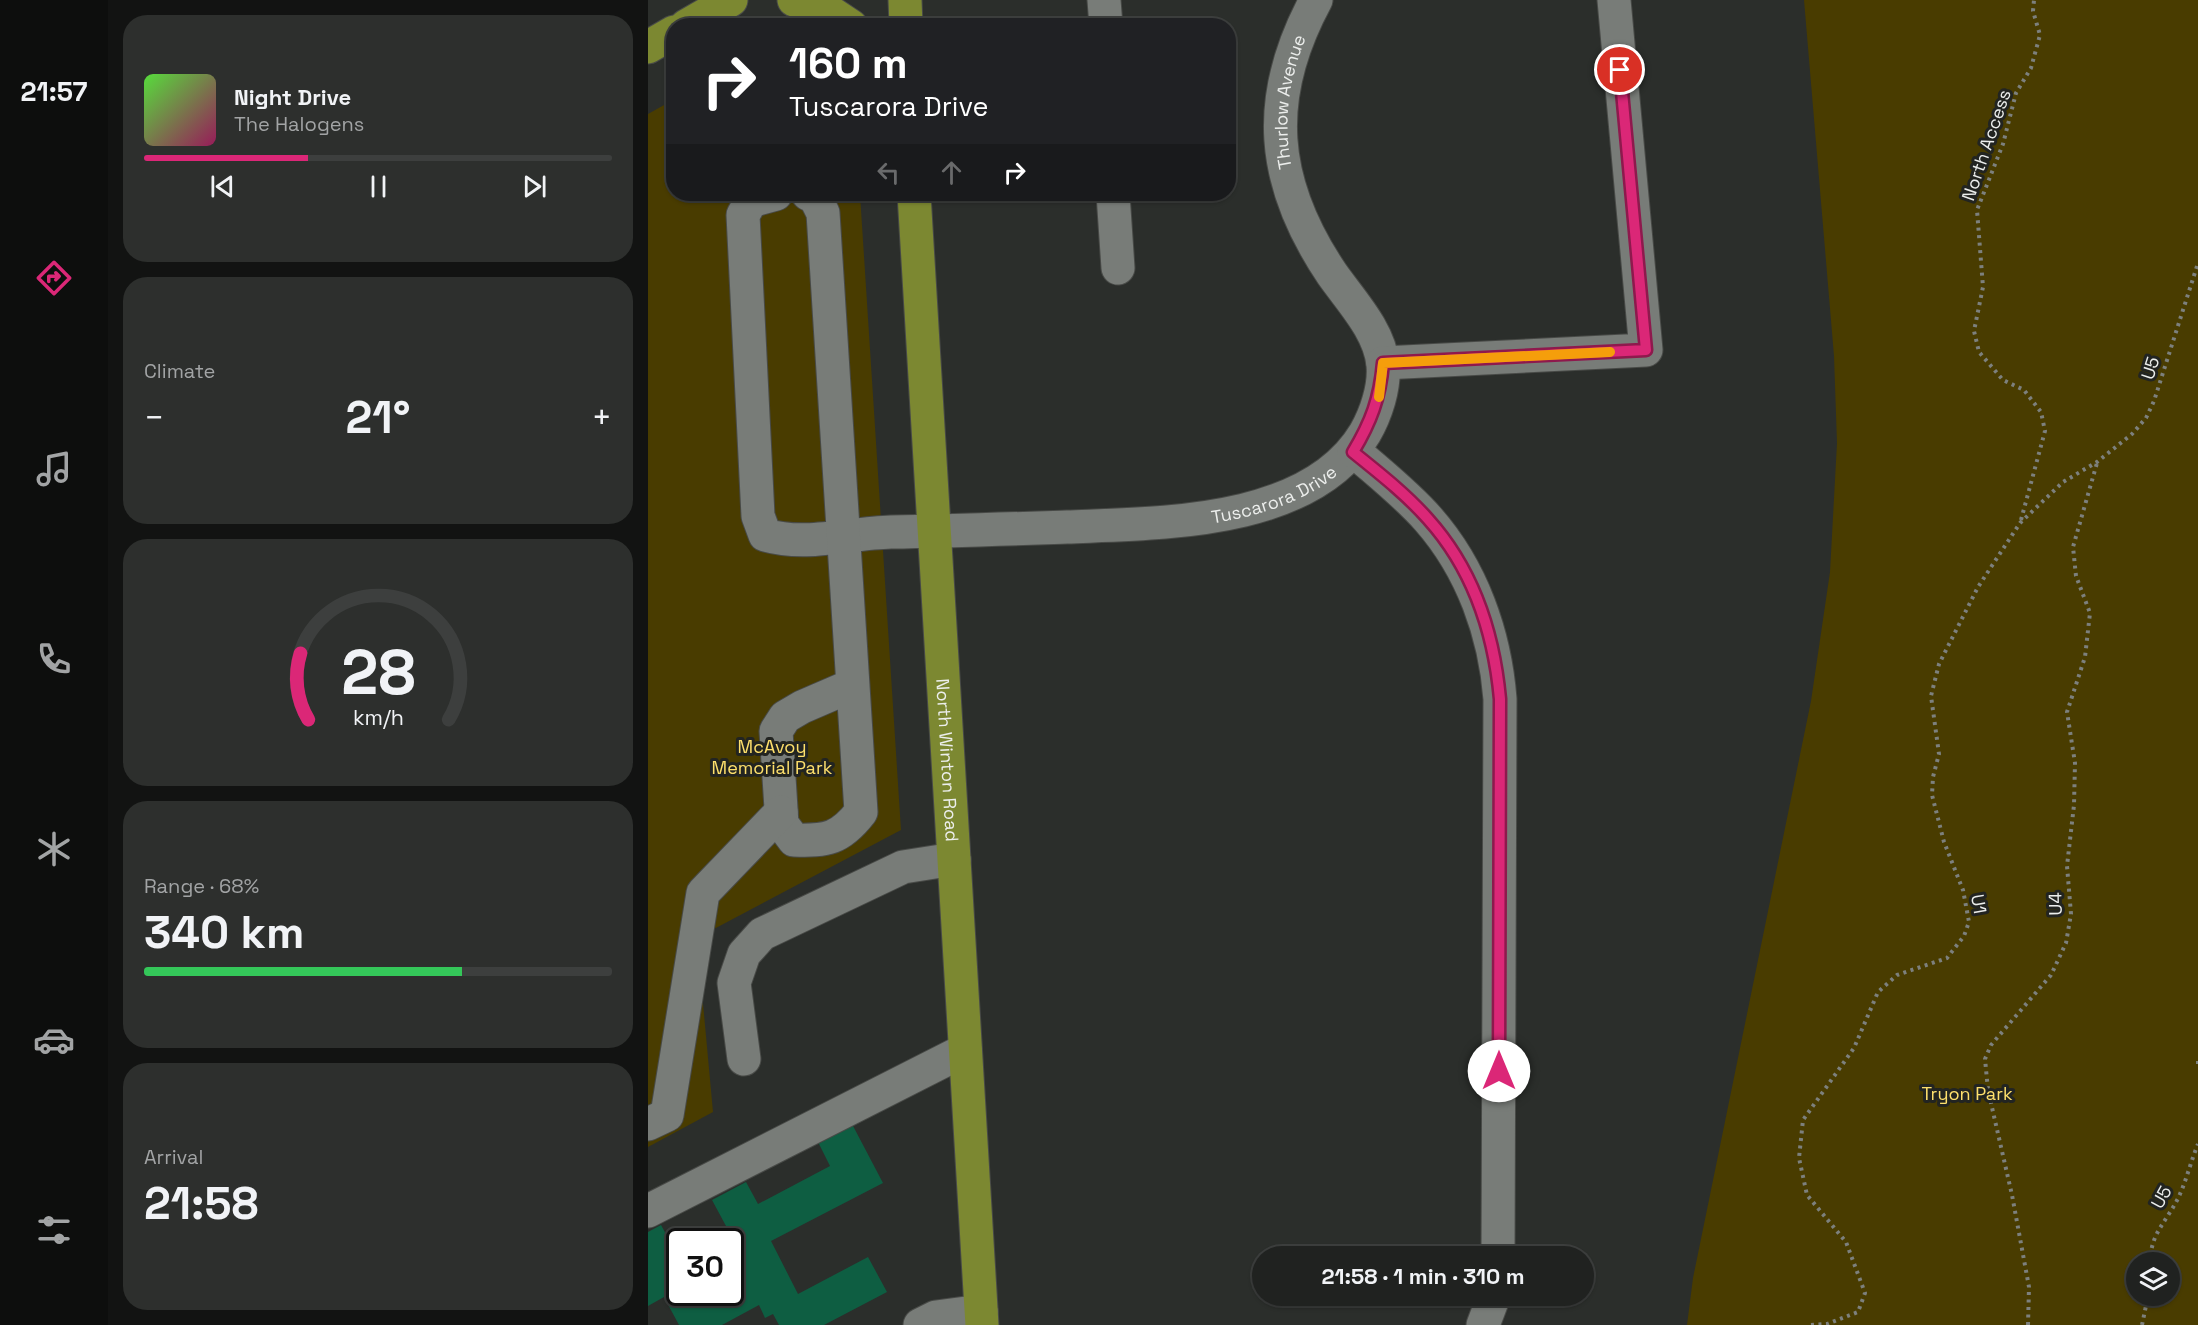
<!DOCTYPE html>
<html lang="en">
<head>
<meta charset="utf-8">
<style>
	:root { --surface:#202220; --page:#2d2f2d; --text:#f1f3f6; --muted:#a2a4a5; --line:#3d3f3e; --accent:#db2777 }
	body { margin:0; font-family:"Space Grotesk",sans-serif; background:var(--page); color:var(--text); height:100vh; display:flex; flex-direction:column; font-size:22px; white-space:nowrap }
	* { box-sizing:border-box; margin:0 }
	p { font-size:20px; color:var(--muted) }
	.icon { flex:none; width:33px; height:33px; fill:none; stroke:currentColor; stroke-width:2; stroke-linecap:round; stroke-linejoin:round }
	.map { position:relative; flex:1; overflow:hidden }
	.details { display:flex; flex-direction:column; gap:15px; padding:15px; background:#121312; width:540px }
	.details>* { flex:none }
	.banner { position:absolute; left:18px; top:18px; width:570px; height:183px; border-radius:24px; box-shadow:0 2px 4px #0004,0 0 0 2px var(--line); background:#202124; color:#fff; overflow:hidden }
	.buttons { position:absolute; left:1478px; top:1252px; display:grid; gap:12px }
	.buttons a { display:grid; place-items:center; width:54px; height:54px; border-radius:50%; background:var(--surface); box-shadow:0 2px 4px #0004,0 0 0 2px var(--line); font-size:30px }
	.speed { position:absolute; left:18px; top:1228px; display:flex; gap:12px; font-size:30px; font-weight:700; text-align:center }
	.speed>* { display:grid; place-content:center; width:78px; height:78px; border-radius:50%; background:var(--surface); box-shadow:0 2px 4px #0004,0 0 0 2px var(--line); line-height:1 }
	.speed .limit { border:3px solid #111; border-radius:9px; background:#fff; color:#111 }
	.pin { position:absolute; display:grid; place-items:center; width:51px; height:51px; color:#fff; margin:-26px; border:3px solid #fff; border-radius:50%; box-shadow:0 2px 6px #0007 }
	.me { position:absolute; width:66px; margin:-33px; rotate:0deg; stroke-linejoin:round; filter:drop-shadow(0 0 4px #0008) }
	.turn { display:flex; align-items:center; gap:21px; height:126px; padding:0 24px; font-size:27px }
	.turn .icon { width:78px; height:78px; stroke-width:2.5 }
	.turn b { display:block; font-size:42px; line-height:51px }
	.lanes { display:flex; align-items:center; height:57px; padding:0 24px; background:#0003; justify-content:center; gap:30px; direction:ltr }
	.lanes .off { opacity:.35 }
	.big { font-size:45px; font-weight:600; line-height:1.1 }
	.details .tile { flex:1; display:flex; flex-direction:column; justify-content:center; gap:9px; min-width:0; padding:0 21px; border-radius:24px; background:var(--page) }
	.details .dial { align-items:center; gap:0 }
	.dial svg { height:156px; overflow:visible; fill:none; stroke:var(--line); stroke-width:7; stroke-linecap:round; text-anchor:middle }
	.dial text { fill:var(--text); stroke:none }
	.song { display:flex; align-items:center; gap:18px }
	.cover { width:72px; height:72px; border-radius:9px; background:linear-gradient(135deg,hsl(110 70% 55%),hsl(330 70% 35%)) }
	.played { height:6px; border-radius:3px; background:linear-gradient(90deg,var(--accent) 35%,var(--line) 35%) }
	.keys { display:flex; justify-content:space-around; direction:ltr }
	.heat { display:flex; justify-content:space-between; align-items:center; font-size:33px; direction:ltr }
	.charge { height:9px; border-radius:4px; background:linear-gradient(90deg,#34c759 68%,var(--line) 0) }
	.trip { position:absolute; left:604px; top:1246px; width:342px; height:60px; border-radius:30px; background:var(--surface); box-shadow:0 2px 4px #0004,0 0 0 2px var(--line); font-weight:600; line-height:60px; text-align:center }
	main { display:flex; flex:1; min-height:0 }
	.dock { display:flex; flex-direction:column; width:108px; justify-content:space-around; align-items:center; background:#0d0e0d; color:var(--muted) }
	.dock .icon { width:42px; height:42px }
	.dock .selected { color:var(--accent) }
	.dock b { font-size:27px; color:var(--text) }
	.map>svg:first-child { display:block }
	.green { fill:#493c00; fill-rule:evenodd }
	.building { fill:#0e5e42 }
	.lines { fill:none; stroke-linecap:round; stroke-linejoin:round }
	.minor-casing { stroke:#484a47; stroke-width:35 }
	.major-casing { stroke:#484a47; stroke-width:35 }
	.path { stroke:#7d807d; stroke-width:4; stroke-dasharray:3 4.5; stroke-linecap:butt }
	.minor { stroke:#787c78; stroke-width:33 }
	.major { stroke:#7c8831; stroke-width:33 }
	.route-casing { stroke:#8e194d; stroke-width:15 }
	.route { stroke:#db2777; stroke-width:10 }
	.slow { stroke:#f59e0b; stroke-width:10 }
	.labels { text-anchor:middle; dominant-baseline:central; stroke-width:6; stroke-linejoin:round; paint-order:stroke }
	.street-label { font-size:18px; fill:#eceeec; stroke:#222421 }
	.park-label { font-size:18px; fill:#fee06c; stroke:#222421 }
</style>
</head>
<body>
<main>
<nav class="dock">
<b>21:57</b>
<svg class="icon selected" aria-label="directions" viewBox="0 0 24 24"><path d="M12 3l9 9-9 9-9-9zM9 14v-3h6M13 9l2 2-2 2"/></svg>
<svg class="icon" aria-label="music" viewBox="0 0 24 24"><path d="M9 18V5l10-2v13"/><circle cx="6" cy="18" r="3"/><circle cx="16" cy="16" r="3"/></svg>
<svg class="icon" aria-label="phone" viewBox="0 0 24 24"><path d="M5 4h4l2 5-3 2q2 4 5 5l2-3 5 2v4C11 20 4 13 5 4z"/></svg>
<svg class="icon" aria-label="climate" viewBox="0 0 24 24"><path d="M12 3v18M4 7l16 10M4 17L20 7"/></svg>
<svg class="icon" aria-label="car" viewBox="0 0 24 24"><path d="M5 17H2v-5l4-1 3-4h7l3 4 3 1v5h-3M9 17h6M6 11h13"/><circle cx="7" cy="17" r="2"/><circle cx="17" cy="17" r="2"/></svg>
<svg class="icon" aria-label="filters" viewBox="0 0 24 24"><path d="M4 7h16M4 17h16"/><circle cx="9" cy="7" r="2"/><circle cx="15" cy="17" r="2"/></svg>
</nav>
<section class="details">
<div class="tile">
<div class="song"><i class="cover"></i><div><b>Night Drive</b><p>The Halogens</p></div></div>
<div class="played"></div>
<div class="keys"><svg class="icon" aria-label="previous" viewBox="0 0 24 24"><path d="M18 5L8 12l10 7zM5 5v14"/></svg><svg class="icon" aria-label="pause" viewBox="0 0 24 24"><path d="M8 5v14M16 5v14"/></svg><svg class="icon" aria-label="next" viewBox="0 0 24 24"><path d="M6 5l10 7-10 7zM19 5v14"/></svg></div>
</div>
<div class="tile"><p>Climate</p>
<div class="heat"><a>−</a><b class="big">21°</b><a>+</a></div>
</div>
<div class="tile dial"><svg viewBox="0 0 100 80">
<path d="M14 69A42 42 0 1 1 86 69"/>
<path d="M14 69A42 42 0 0 1 10 35" stroke="#db2777"/>
<text x="50" y="56" font-size="32" font-weight="700">28</text>
<text x="50" y="72" font-size="11">km/h</text>
</svg></div>
<div class="tile"><p>Range · 68%</p><b class="big">340 km</b><div class="charge"></div></div>
<div class="tile"><p>Arrival</p><b class="big">21:58</b></div>
</section>
<div class="map">
<svg width="1550" height="1325" viewBox="0 0 1550 1325">
	<rect width="100%" height="100%" fill="#2b2e2b"/>
	<g class="green">
		<path d="M1156 0H1550V1325H1039L1045 1278 1163 701 1182 572 1189 443 1186 356ZM1488 1263H1521V1296H1488Z"/>
		<path d="M25 100 26 194H212L253 830 49 938 65 1112 0 1147V114Z"/>
	</g>
	<path class="building" d="M204 1124 235 1183 123 1241 150 1294 220 1257 239 1292 176 1325H131L125 1314 117 1318 111 1305 74 1325H31L16 1297 0 1306V1232L13 1225 32 1260V1293H82V1275L91 1270 84 1256 92 1252 64 1200 98 1182 110 1204 182 1166 170 1142Z"/>
	<g class="lines">
		<defs>
			<g id="minor">
				<path d="M456 0 458 26"/>
				<path id="s1" d="M128 194 103 201 95 215 110 516 117 535C158 547 201 533 243 532 302 531 360 529 419 527 513 523 662 525 717 433 728 414 737 387 735 365 732 331 703 301 684 274 622 182 615 98 668 0"/>
				<path d="M160 194 167 197 175 213 213 812C192 839 179 841 146 840L134 824 128 731 137 717 154 707 205 685"/>
				<path d="M465 194 470 268"/>
				<path d="M735 363 998 350 966 0"/>
				<path d="M706 451C731 473 758 494 780 519 824 569 847 634 852 699L850 1257"/>
				<path d="M96 1059 86 983 96 954 114 934 255 867 306 859"/>
				<path d="M0 1124 19 1115 55 893 133 812"/>
				<path d="M0 1211 317 1050"/>
				<path d="M272 1325 288 1317 333 1311"/>
				<path d="M835 1325 846 1296"/>
			</g>
			<g id="major">
				<path d="M146 0 176 8 203 26"/>
				<path d="M257 0 258 26"/>
				<path d="M38 26 83 0"/>
				<path d="M0 47 26 32"/>
				<path id="s2" d="M266 194 334 1325"/>
			</g>
		</defs>
		<use href="#minor" class="minor-casing"/>
		<use href="#major" class="major-casing"/>
		<g class="path">
			<path d="M1373 520 1397 431 1393 412 1376 390 1355 380 1331 352 1326 331 1335 287 1329 210 1355 144 1368 93 1383 68 1392 35 1385 11 1386 0"/>
			<path d="M1550 1061V1068"/>
			<path d="M1503 1263C1500 1235 1522 1218 1532 1194 1539 1178 1543 1161 1550 1144"/>
			<path d="M1163 1325 1179 1324 1210 1312 1217 1293 1198 1242 1159 1195 1151 1158 1155 1120 1206 1048 1230 992 1249 975 1299 958 1316 936 1321 922 1315 890 1296 842 1284 795 1285 777 1291 754 1283 696 1291 664 1330 587 1372 523 1415 482 1449 462 1484 434 1498 418 1506 401 1550 263"/>
			<path d="M1380 1325 1381 1287 1364 1195 1340 1090 1337 1059 1343 1045 1403 975 1418 943 1423 914 1419 866 1426 805 1427 763 1419 712 1437 657 1442 613 1428 576 1425 547 1449 463"/>
			<path d="M1494 1325 1500 1296"/>
		</g>
		<use href="#minor" class="minor"/>
		<use href="#major" class="major"/>
	</g>
	<g class="lines">
		<defs>
			<path id="route" d="M851 1071 852 699C846 634 825 569 780 519 758 494 731 473 705 452 723 422 732 398 735 363L998 350 972 70"/>
		</defs>
		<use href="#route" class="route-casing"/>
		<use href="#route" class="route"/>
		<path class="slow" d="M731 397 735 363 962 352"/>
	</g>
	<g class="labels">
		<g class="street-label">
			<text stroke="none"><textPath href="#s1" startOffset="1353">Thurlow Avenue</textPath></text>
			<text transform="translate(1338 145) rotate(-71)">North Access</text>
			<text transform="translate(1502 368) rotate(-72)">U5</text>
			<text stroke="none"><textPath href="#s1" startOffset="878">Tuscarora Drive</textPath></text>
			<text stroke="none"><textPath href="#s2" startOffset="567">North Winton Road</textPath></text>
			<text transform="translate(1331 904) rotate(80)">U1</text>
			<text transform="translate(1407 904) rotate(-91)">U4</text>
			<text transform="translate(1513 1197) rotate(-61)">U5</text>
		</g>
		<g class="park-label">
			<text x="124" y="746">McAvoy<tspan x="124" dy="21">Memorial Park</tspan></text>
			<text x="1319" y="1093">Tryon Park</text>
		</g>
	</g>
</svg>
<div class="buttons">
<a><svg class="icon" aria-label="layers" viewBox="0 0 24 24"><path d="M12 4l9 5-9 5-9-5zM3 14l9 5 9-5"/></svg></a>
</div>
<div class="speed"><div class="limit">30</div></div>
<div class="pin" style="left:972px;top:70px;background:#d93025"><svg class="icon" aria-label="arrive" viewBox="0 0 24 24"><path d="M6 21V4h12l-3 4 3 4H6"/></svg></div>
<svg class="me" style="left:851px;top:1071px" viewBox="-20 -20 40 40"><circle r="19" fill="#fff"/><path d="M0-13L10 11 0 6-10 11z" fill="#db2777"/></svg>
<div class="trip">21:58 · 1 min · 310 m</div>
<div class="banner">
<div class="turn"><svg class="icon" aria-label="right" viewBox="0 0 24 24"><path d="M7 20v-9h11M14 6l5 5-5 5"/></svg><div><b>160 m</b>Tuscarora Drive</div></div>
<div class="lanes"><svg class="icon off" aria-label="left" viewBox="0 0 24 24"><path d="M17 20v-9H6M10 6l-5 5 5 5"/></svg><svg class="icon off" aria-label="ahead" viewBox="0 0 24 24"><path d="M12 20V5M6 11l6-6 6 6"/></svg><svg class="icon" aria-label="right" viewBox="0 0 24 24"><path d="M7 20v-9h11M14 6l5 5-5 5"/></svg></div>
</div>
</div>
</main>
</body>
</html>
